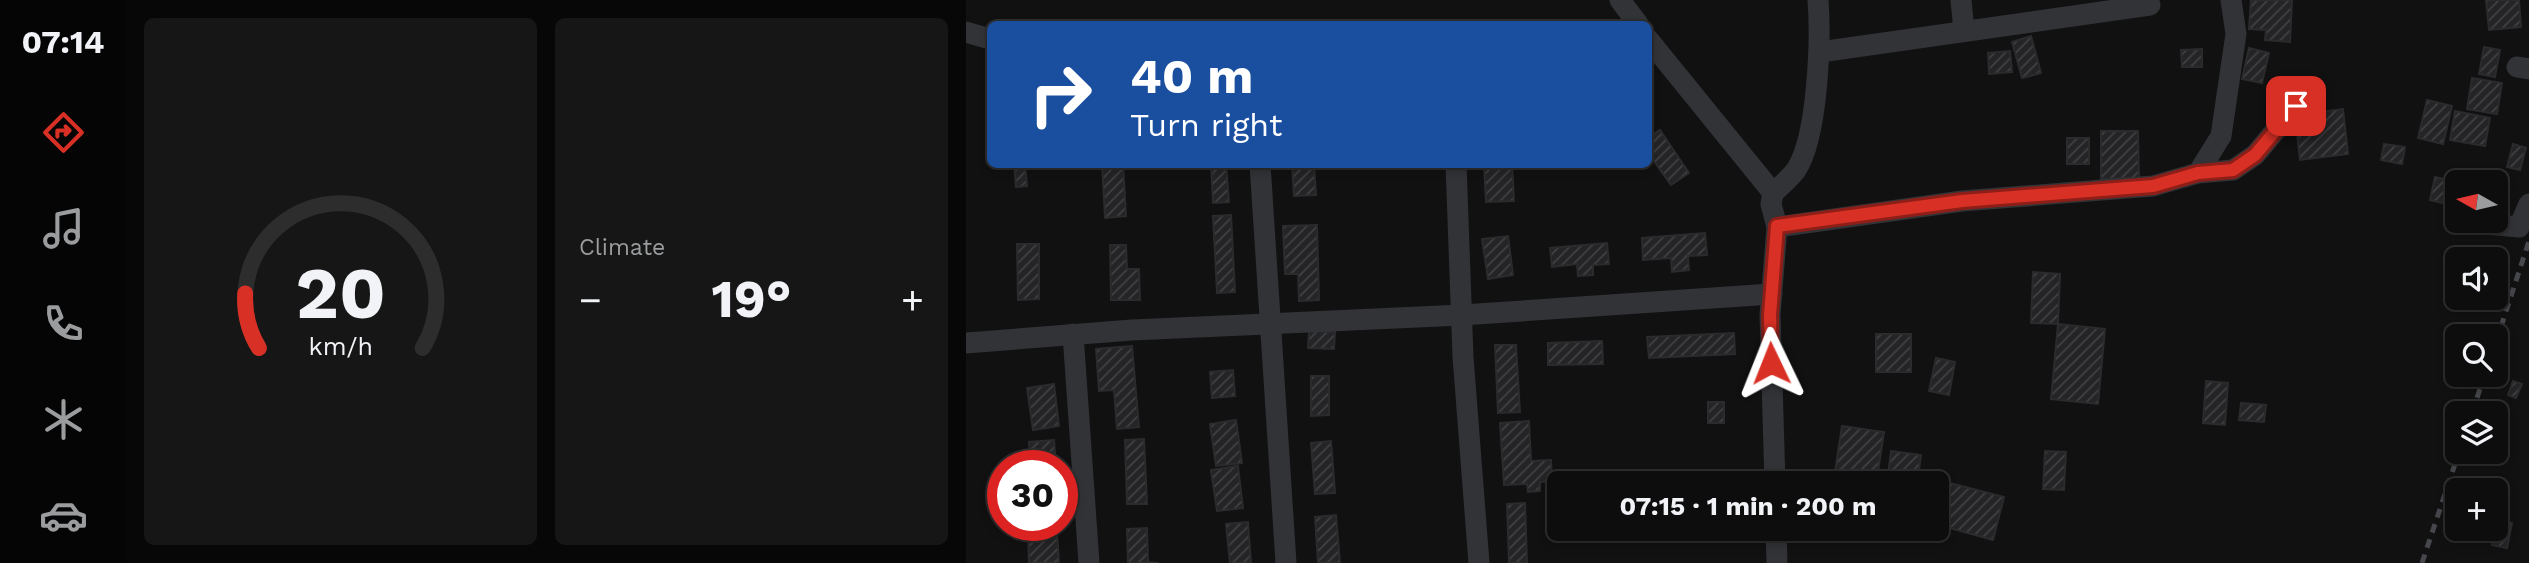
<!DOCTYPE html>
<html lang="en">
<head>
<meta charset="utf-8">
<style>
	:root { --surface:#0d0d0e; --page:#161617; --text:#f1f3f6; --muted:#9a9c9e; --line:#2d2d2e; --accent:#d93025 }
	body { margin:0; font-family:"Work Sans",sans-serif; background:var(--page); color:var(--text); height:100vh; display:flex; flex-direction:column; font-size:26px; white-space:nowrap }
	* { box-sizing:border-box; margin:0 }
	p { font-size:23px; color:var(--muted) }
	.icon { flex:none; width:38px; height:38px; fill:none; stroke:currentColor; stroke-width:2; stroke-linecap:round; stroke-linejoin:round }
	.map { position:relative; flex:1; overflow:hidden }
	.side { display:flex; flex-direction:column; gap:18px; padding:18px; background:#070708; width:840px }
	.side>* { flex:none }
	.hud { position:absolute; left:21px; top:21px; width:665px; height:147px; border-radius:10px; box-shadow:0 4px 10px #0003,0 0 0 2px var(--line); background:#1a4fa0; color:#fff; overflow:hidden }
	.needle { width:46px; rotate:278deg }
	.tools { position:absolute; left:1479px; top:170px; display:grid; gap:14px }
	.tools a { display:grid; place-items:center; width:63px; height:63px; border-radius:10px; background:var(--surface); box-shadow:0 4px 10px #0003,0 0 0 2px var(--line); font-size:35px }
	.speed { position:absolute; left:21px; top:450px; display:flex; gap:14px; font-size:35px; font-weight:700; text-align:center }
	.speed>* { display:grid; place-content:center; width:91px; height:91px; border-radius:50%; background:var(--surface); box-shadow:0 4px 10px #0003,0 0 0 2px var(--line); line-height:1 }
	.speed .limit { border:10px solid #d22; background:#fff; color:#111 }
	.pin { position:absolute; display:grid; place-items:center; width:60px; height:60px; color:#fff; margin:-30px; border-radius:14px; box-shadow:0 4px 10px #0006 }
	.me { position:absolute; width:77px; margin:-38px; rotate:358deg; stroke-linejoin:round; filter:drop-shadow(0 0 5px #0008) }
	.turn { display:flex; align-items:center; gap:24px; height:147px; padding:0 28px; font-size:32px }
	.turn .icon { width:91px; height:91px; stroke-width:2.5 }
	.turn b { display:block; font-size:49px; line-height:60px }
	.big { font-size:52px; font-weight:700; line-height:1.1 }
	.side .widget { flex:1; display:flex; flex-direction:column; justify-content:center; gap:10px; min-width:0; padding:0 24px; border-radius:10px; background:var(--page) }
	.side .dial { align-items:center; gap:0 }
	.dial svg { height:182px; overflow:visible; fill:none; stroke:var(--line); stroke-width:7; stroke-linecap:round; text-anchor:middle }
	.dial text { fill:var(--text); stroke:none }
	.heat { display:flex; justify-content:space-between; align-items:center; font-size:38px; direction:ltr }
	.side .tiles { flex:1; display:grid; gap:18px; grid-template-columns:repeat(2,1fr) }
	.trip { position:absolute; left:581px; top:471px; width:402px; height:70px; border-radius:10px; background:var(--surface); box-shadow:0 4px 10px #0003,0 0 0 2px var(--line); font-weight:700; line-height:70px; text-align:center }
	main { display:flex; flex:1; min-height:0 }
	.menu { display:flex; flex-direction:column; width:126px; justify-content:space-around; align-items:center; background:#050506; color:var(--muted) }
	.menu .icon { width:49px; height:49px }
	.menu .current { color:var(--accent) }
	.menu b { font-size:32px; color:var(--text) }
	.map>svg:first-child { display:block }
	.building { fill:url(#building-hatch); stroke:#2b2b2e; stroke-width:2 }
	.lines { fill:none; stroke-linecap:round; stroke-linejoin:round }
	.street { stroke:#323337; stroke-width:21 }
	.rail { stroke:#45474c; stroke-width:5; stroke-dasharray:9 7; stroke-linecap:butt }
	.route-casing { stroke:#8d1f18; stroke-width:18 }
	.route { stroke:#d93025; stroke-width:12 }
</style>
</head>
<body>
<main>
<nav class="menu">
<b>07:14</b>
<svg class="icon current" aria-label="directions" viewBox="0 0 24 24"><path d="M12 3l9 9-9 9-9-9zM9 14v-3h6M13 9l2 2-2 2"/></svg>
<svg class="icon" aria-label="music" viewBox="0 0 24 24"><path d="M9 18V5l10-2v13"/><circle cx="6" cy="18" r="3"/><circle cx="16" cy="16" r="3"/></svg>
<svg class="icon" aria-label="phone" viewBox="0 0 24 24"><path d="M5 4h4l2 5-3 2q2 4 5 5l2-3 5 2v4C11 20 4 13 5 4z"/></svg>
<svg class="icon" aria-label="climate" viewBox="0 0 24 24"><path d="M12 3v18M4 7l16 10M4 17L20 7"/></svg>
<svg class="icon" aria-label="car" viewBox="0 0 24 24"><path d="M5 17H2v-5l4-1 3-4h7l3 4 3 1v5h-3M9 17h6M6 11h13"/><circle cx="7" cy="17" r="2"/><circle cx="17" cy="17" r="2"/></svg>
</nav>
<section class="side">
<div class="tiles">
<div class="widget dial"><svg viewBox="0 0 100 80">
<path d="M14 69A42 42 0 1 1 86 69"/>
<path d="M14 69A42 42 0 0 1 8 45" stroke="#d93025"/>
<text x="50" y="56" font-size="32" font-weight="700">20</text>
<text x="50" y="72" font-size="11">km/h</text>
</svg></div>
<div class="widget"><p>Climate</p>
<div class="heat"><a>−</a><b class="big">19°</b><a>+</a></div>
</div>
</div>
</section>
<div class="map">
<svg width="1563" height="563" viewBox="0 0 1563 563">
	<defs>
		<pattern id="building-hatch" width="6" height="6" patternUnits="userSpaceOnUse" patternTransform="scale(1.75)"><rect width="6" height="6" fill="#242426"/><path d="M-1 1l2-2M0 6l6-6M5 7l2-2" fill="none" stroke="#414143"/></pattern>
	</defs>
	<rect width="100%" height="100%" fill="#111112"/>
	<g class="building">
		<path d="M1285 0H1326L1324 42 1299 40 1300 30 1283 29Z"/>
		<path d="M1520 0H1553L1555 27 1523 30Z"/>
		<path d="M1065 36 1075 73 1056 78 1046 42Z"/>
		<path d="M1518 47 1534 50 1529 77 1513 74Z"/>
		<path d="M1283 48 1303 53 1296 83 1276 79Z"/>
		<path d="M1236 49V67H1216L1215 50Z"/>
		<path d="M1044 51 1046 72 1023 74 1022 53Z"/>
		<path d="M1506 78 1536 83 1531 114 1501 109Z"/>
		<path d="M1461 100 1486 106 1477 144 1452 138Z"/>
		<path d="M1377 109 1382 154 1334 160 1329 115Z"/>
		<path d="M1489 111 1524 118 1519 146 1484 140Z"/>
		<path d="M694 130 723 173 705 185 682 153V138Z"/>
		<path d="M1135 131H1172L1173 178 1135 179Z"/>
		<rect x="1101" y="138" width="22" height="26"/>
		<path d="M1418 144 1439 147 1436 164 1415 160Z"/>
		<path d="M1547 144 1560 148 1554 170 1541 167Z"/>
		<path d="M48 164H59L61 186 50 187Z"/>
		<path d="M136 164H157L160 216 139 218Z"/>
		<path d="M245 164H260L263 202 247 203Z"/>
		<path d="M326 164H348L350 195 328 196Z"/>
		<path d="M518 164H546L548 201 520 202Z"/>
		<path d="M1469 177 1487 181 1481 204 1464 200Z"/>
		<path d="M265 215 269 292 251 293 247 216Z"/>
		<path d="M351 225 353 300 333 301 332 274H319L317 226Z"/>
		<path d="M739 233 741 255 722 256 723 270 706 272 705 258 677 260 676 238Z"/>
		<path d="M542 236 547 275 522 279 516 239Z"/>
		<path d="M641 243 643 264 627 265V275L612 276 611 264 586 267 584 248Z"/>
		<path d="M51 244H73V299L52 300Z"/>
		<path d="M144 245H160L161 269H173L174 300H145Z"/>
		<path d="M1067 272 1094 274 1092 324 1065 323Z"/>
		<path d="M1092 324 1139 329 1132 404 1085 399Z"/>
		<path d="M343 331 369 332 368 349 342 348Z"/>
		<path d="M768 333 769 354 683 358 681 337Z"/>
		<rect x="910" y="334" width="35" height="38"/>
		<path d="M636 341 637 364 582 365V343Z"/>
		<path d="M529 345H550L554 412 532 413Z"/>
		<path d="M166 346 173 427 151 429 148 390 133 391 130 349Z"/>
		<path d="M970 358 989 362 983 395 963 391Z"/>
		<path d="M267 370 269 396 246 398 244 372Z"/>
		<path d="M345 376H363V415L345 416Z"/>
		<path d="M1240 381 1262 383 1259 425 1237 423Z"/>
		<path d="M1547 381 1556 384 1550 398 1542 395Z"/>
		<path d="M88 384 93 426 67 430 61 388Z"/>
		<rect x="742" y="402" width="16" height="21"/>
		<path d="M1275 403 1300 405 1298 422 1273 420Z"/>
		<path d="M270 420 276 463 250 466 244 424Z"/>
		<path d="M563 421 565 461 585 460 586 481 574 482V491L562 492 561 484 538 485 534 423Z"/>
		<path d="M876 426 918 432 911 478 869 472Z"/>
		<path d="M178 439 181 504H161L159 440Z"/>
		<path d="M88 440 90 466H65L63 442Z"/>
		<path d="M365 441 369 493 349 494 345 443Z"/>
		<path d="M925 451 955 455 951 483H921Z"/>
		<path d="M1079 451 1100 452 1098 490 1077 489Z"/>
		<path d="M272 466 277 508 251 511 245 470Z"/>
		<path d="M984 483 1038 497 1027 540 973 525Z"/>
		<path d="M559 503 561 563H543L541 504Z"/>
		<path d="M370 515 374 563H352L349 517Z"/>
		<path d="M1531 520 1546 523 1541 548 1526 545Z"/>
		<path d="M282 522 285 563H264L260 524Z"/>
		<path d="M181 528 182 562 193 563H162L161 529Z"/>
		<path d="M742 528H763V537L742 536Z"/>
		<path d="M91 532 93 563H63L62 534Z"/>
	</g>
	<g class="lines">
		<g class="street">
			<path d="M654 0 672 24"/>
			<path d="M995 0 998 31"/>
			<path d="M0 32 24 39"/>
			<path d="M682 39 807 193 805 204 811 227 804 315 809 483"/>
			<path d="M854 52 1184 5"/>
			<path d="M1551 67 1563 69"/>
			<path d="M294 164 320 563"/>
			<path d="M490 164 497 357 513 563"/>
			<path d="M1232 173 1267 170 1289 155 1330 106"/>
			<path d="M807 193C815 186 824 178 830 170 852 137 855 40 852 0"/>
			<path d="M1520 224 1553 227 1563 204"/>
			<path d="M811 227 996 201 1187 186 1232 173 1255 136 1270 34 1265 0"/>
			<path d="M107 334 123 563"/>
			<path d="M0 343 166 330 496 315 806 294"/>
			<path d="M810 528 811 563"/>
		</g>
		<g class="rail">
			<path d="M1530 342 1563 241"/>
			<path d="M1506 413 1519 374"/>
			<path d="M1456 563 1493 452"/>
		</g>
	</g>
	<g class="lines">
		<defs>
			<path id="route" d="M805 363 804 315 811 226 996 201 1187 186 1232 173 1267 170 1289 155 1330 106"/>
		</defs>
		<use href="#route" class="route-casing"/>
		<use href="#route" class="route"/>
	</g>
</svg>
<div class="tools">
<a><svg class="needle" viewBox="-14 -14 28 28"><path d="M0-13l5 13h-10z" fill="#e53935"/><path d="M0 13l5-13h-10z" fill="#9a9c9e"/></svg></a>
<a><svg class="icon" aria-label="sound" viewBox="0 0 24 24"><path d="M4 9h4l5-4v14l-5-4H4zM17 9q2 3 0 6"/></svg></a>
<a><svg class="icon" aria-label="search" viewBox="0 0 24 24"><circle cx="10" cy="10" r="6"/><path d="M15 15l6 6"/></svg></a>
<a><svg class="icon" aria-label="layers" viewBox="0 0 24 24"><path d="M12 4l9 5-9 5-9-5zM3 14l9 5 9-5"/></svg></a>
<a>+</a>
</div>
<div class="speed"><div class="limit">30</div></div>
<div class="pin" style="left:1330px;top:106px;background:#d93025"><svg class="icon" aria-label="arrive" viewBox="0 0 24 24"><path d="M6 21V4h12l-3 4 3 4H6"/></svg></div>
<svg class="me" style="left:805px;top:363px" viewBox="-20 -20 40 40"><path d="M0-17L14 15 0 8-14 15z" fill="#d93025" stroke="#fff" stroke-width="4"/></svg>
<div class="trip">07:15 · 1 min · 200 m</div>
<div class="hud">
<div class="turn"><svg class="icon" aria-label="right" viewBox="0 0 24 24"><path d="M7 20v-9h11M14 6l5 5-5 5"/></svg><div><b>40 m</b>Turn right</div></div>
</div>
</div>
</main>
</body>
</html>
